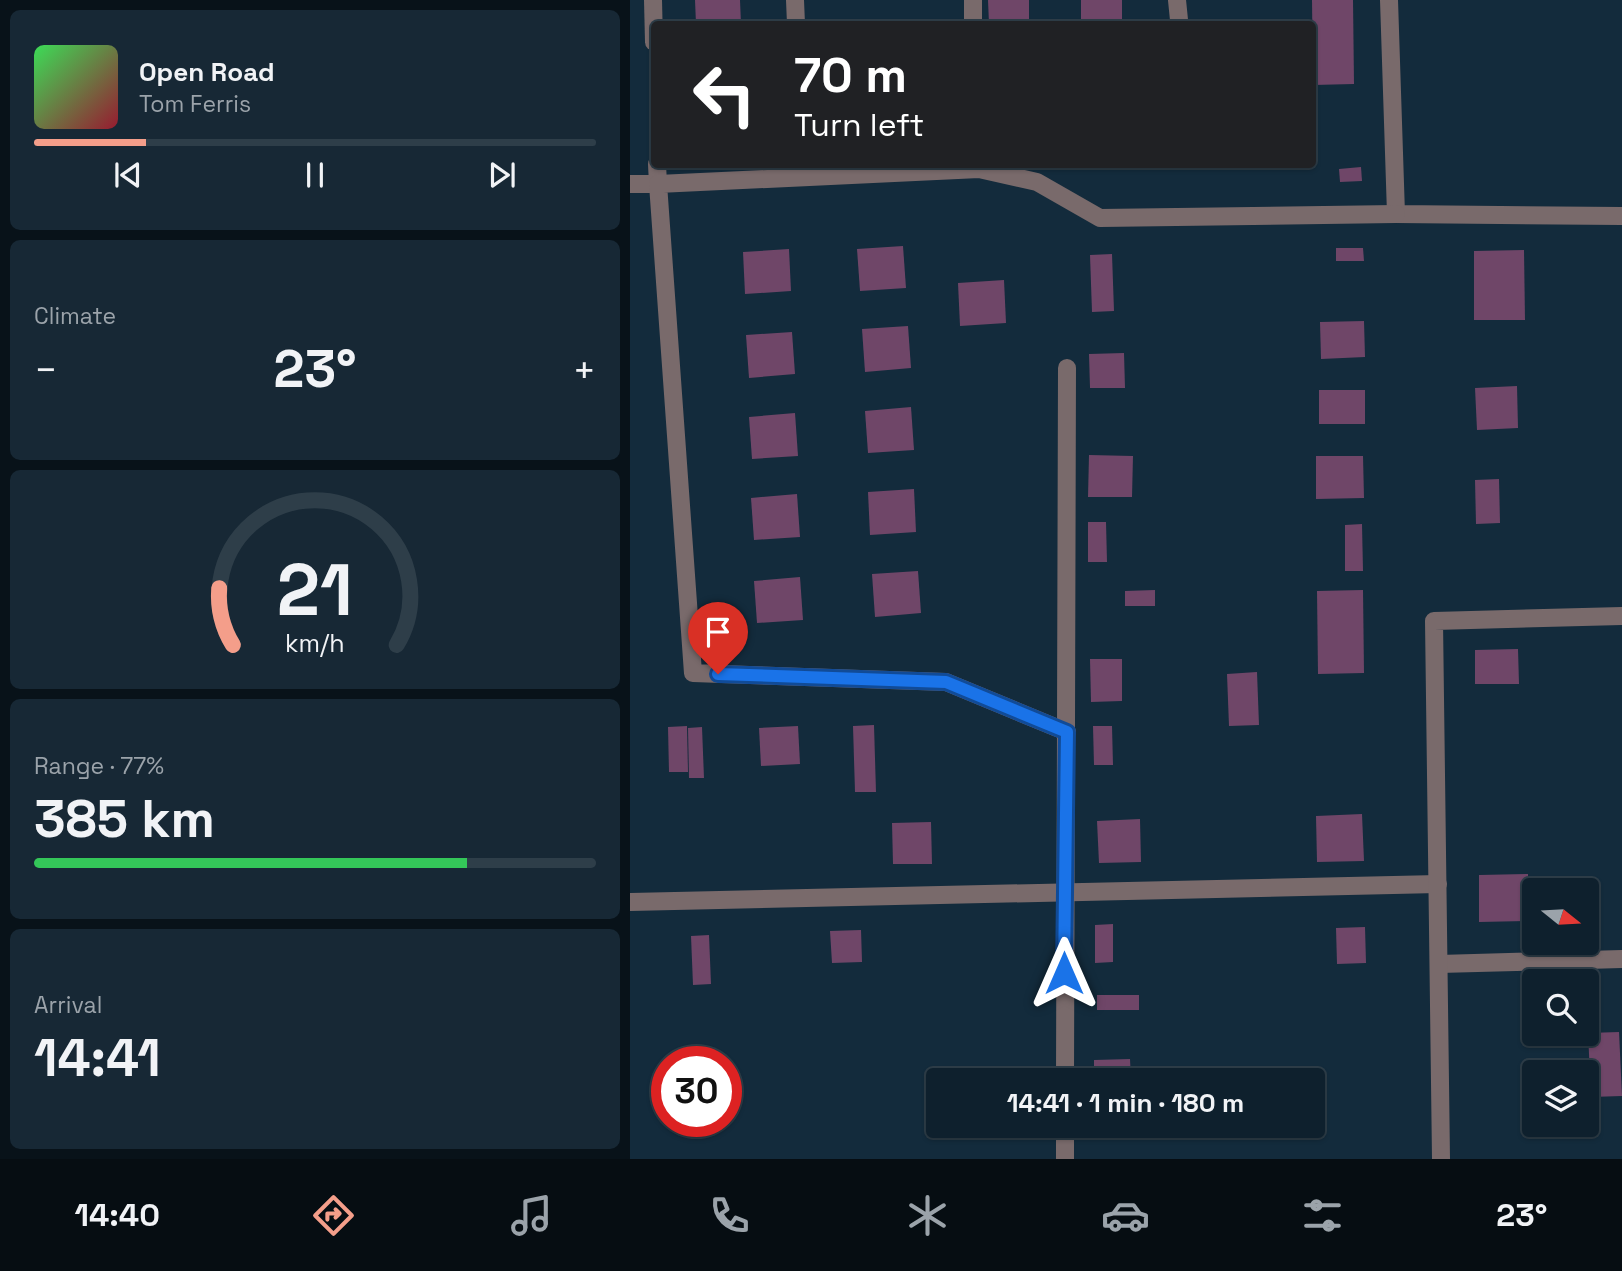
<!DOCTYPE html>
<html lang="en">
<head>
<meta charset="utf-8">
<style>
	:root { --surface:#0e202d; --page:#172835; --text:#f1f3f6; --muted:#9ba3aa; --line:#2e3e49; --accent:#f49e8a }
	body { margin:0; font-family:"Space Grotesk",sans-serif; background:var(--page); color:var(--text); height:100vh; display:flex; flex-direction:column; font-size:26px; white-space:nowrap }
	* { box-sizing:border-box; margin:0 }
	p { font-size:23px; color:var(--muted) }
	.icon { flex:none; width:38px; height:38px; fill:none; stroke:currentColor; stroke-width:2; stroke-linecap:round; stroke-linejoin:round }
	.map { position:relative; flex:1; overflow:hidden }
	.details { display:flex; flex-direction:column; gap:10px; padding:10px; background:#081219; width:630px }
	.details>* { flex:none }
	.hud { position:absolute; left:21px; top:21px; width:665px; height:147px; border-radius:7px; box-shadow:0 2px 5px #0004,0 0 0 2px var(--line); background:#202124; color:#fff; overflow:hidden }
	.needle { width:46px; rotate:108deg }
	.controls { position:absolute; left:892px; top:878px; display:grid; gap:14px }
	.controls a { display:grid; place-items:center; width:77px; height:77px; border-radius:7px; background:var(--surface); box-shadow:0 2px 5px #0004,0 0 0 2px var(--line); font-size:35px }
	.speed { position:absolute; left:21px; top:1046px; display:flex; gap:14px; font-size:35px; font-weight:700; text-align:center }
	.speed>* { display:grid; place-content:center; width:91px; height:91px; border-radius:50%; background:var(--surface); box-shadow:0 2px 5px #0004,0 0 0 2px var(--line); line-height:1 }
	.speed .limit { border:10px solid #d22; background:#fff; color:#111 }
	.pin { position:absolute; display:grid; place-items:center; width:60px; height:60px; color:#fff; margin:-72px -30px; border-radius:50% 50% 50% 0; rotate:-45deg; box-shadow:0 0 7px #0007 }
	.pin .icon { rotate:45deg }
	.me { position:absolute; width:77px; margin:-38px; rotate:0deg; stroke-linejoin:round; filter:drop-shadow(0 0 5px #0008) }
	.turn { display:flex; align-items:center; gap:24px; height:147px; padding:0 28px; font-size:32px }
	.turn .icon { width:91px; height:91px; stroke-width:2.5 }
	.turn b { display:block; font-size:49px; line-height:60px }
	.big { font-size:52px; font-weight:700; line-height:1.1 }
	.details .card { flex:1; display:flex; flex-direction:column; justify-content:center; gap:10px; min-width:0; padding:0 24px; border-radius:10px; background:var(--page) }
	.details .dial { align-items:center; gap:0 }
	.dial svg { height:182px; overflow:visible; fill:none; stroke:var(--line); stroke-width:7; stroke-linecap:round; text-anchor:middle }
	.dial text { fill:var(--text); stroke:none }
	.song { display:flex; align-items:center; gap:21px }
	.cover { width:84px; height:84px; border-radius:10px; background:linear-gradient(135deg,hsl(130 70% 55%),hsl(350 70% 35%)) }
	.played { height:7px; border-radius:4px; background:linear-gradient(90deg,var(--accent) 20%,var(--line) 20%) }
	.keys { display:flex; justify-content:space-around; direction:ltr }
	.heat { display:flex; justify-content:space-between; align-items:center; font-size:38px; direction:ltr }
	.charge { height:10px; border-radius:5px; background:linear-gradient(90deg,#34c759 77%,var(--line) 0) }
	.trip { position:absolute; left:296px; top:1068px; width:399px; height:70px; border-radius:7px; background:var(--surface); box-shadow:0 2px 5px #0004,0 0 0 2px var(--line); font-weight:700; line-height:70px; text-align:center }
	.tab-bar { display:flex; height:112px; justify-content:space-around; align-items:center; background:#060d12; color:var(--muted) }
	.tab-bar .icon { width:49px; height:49px }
	.tab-bar .selected { color:var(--accent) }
	.tab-bar b { font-size:32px; color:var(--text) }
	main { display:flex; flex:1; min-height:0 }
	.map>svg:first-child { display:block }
	.building { fill:#6f4668 }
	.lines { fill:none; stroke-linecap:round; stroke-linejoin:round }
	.minor { stroke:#796a6b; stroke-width:18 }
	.route-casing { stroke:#114b97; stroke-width:18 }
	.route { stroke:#1a73e8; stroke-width:12 }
</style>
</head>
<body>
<main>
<section class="details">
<div class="card">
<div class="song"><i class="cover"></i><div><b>Open Road</b><p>Tom Ferris</p></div></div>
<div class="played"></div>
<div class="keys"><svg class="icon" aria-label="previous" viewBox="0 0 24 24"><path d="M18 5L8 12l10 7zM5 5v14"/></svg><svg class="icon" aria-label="pause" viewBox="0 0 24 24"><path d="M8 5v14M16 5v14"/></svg><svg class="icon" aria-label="next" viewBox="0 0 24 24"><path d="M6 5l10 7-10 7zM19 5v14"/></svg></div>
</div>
<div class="card"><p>Climate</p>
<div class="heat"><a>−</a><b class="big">23°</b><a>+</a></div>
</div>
<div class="card dial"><svg viewBox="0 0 100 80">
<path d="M14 69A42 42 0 1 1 86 69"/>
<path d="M14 69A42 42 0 0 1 8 44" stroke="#f49e8a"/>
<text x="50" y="56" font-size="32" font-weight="700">21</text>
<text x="50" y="72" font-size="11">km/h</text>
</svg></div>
<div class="card"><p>Range · 77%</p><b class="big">385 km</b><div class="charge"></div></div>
<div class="card"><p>Arrival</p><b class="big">14:41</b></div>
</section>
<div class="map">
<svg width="992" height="1159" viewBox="0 0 992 1159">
	<rect width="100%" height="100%" fill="#132b3c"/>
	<g class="building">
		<path d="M65 0H110L111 24H66Z"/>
		<path d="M358 0H399V24H359Z"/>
		<rect x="451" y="0" width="41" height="24"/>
		<path d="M682 0H723L724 84 683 85Z"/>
		<path d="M731 167 732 181 710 182 709 169Z"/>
		<path d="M273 246 276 288 230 291 227 249Z"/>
		<path d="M706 248H733L734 261H706Z"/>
		<path d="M159 249 161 291 115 294 113 252Z"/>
		<path d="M894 250 895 320H844V251Z"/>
		<path d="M482 254 484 311 462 312 460 255Z"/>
		<path d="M374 280 376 323 330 326 328 283Z"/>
		<path d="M734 321 735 357 691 359 690 322Z"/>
		<path d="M278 326 281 368 235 372 232 329Z"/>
		<path d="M162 332 165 374 119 378 116 335Z"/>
		<path d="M494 353 495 388H460L459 354Z"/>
		<path d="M887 386 888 428 847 430 845 388Z"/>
		<rect x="689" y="390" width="46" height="34"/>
		<path d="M281 407 284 450 238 453 235 411Z"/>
		<path d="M165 413 168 456 122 459 119 417Z"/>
		<path d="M459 455 503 456 502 497H458Z"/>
		<path d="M686 456H733L734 498 686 499Z"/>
		<path d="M869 479 870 523 846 524 845 480Z"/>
		<path d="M284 489 286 532 240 535 238 492Z"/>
		<path d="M167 494 170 537 124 540 121 498Z"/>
		<path d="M458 522H476L477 562H458Z"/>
		<path d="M732 524 733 571H715V525Z"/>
		<path d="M288 571 291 613 245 617 242 574Z"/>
		<path d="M170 577 173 620 127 623 124 581Z"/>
		<path d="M525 590V606H495V591Z"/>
		<path d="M733 590 734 673 688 674 687 591Z"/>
		<path d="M888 649 889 684H845V650Z"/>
		<path d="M460 659H492V701L461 702Z"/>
		<path d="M627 672 629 725 599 726 597 674Z"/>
		<path d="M244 725 246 792H225L223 726Z"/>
		<path d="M57 726 58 772H39L38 727Z"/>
		<path d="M168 726 170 764 131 766 129 728Z"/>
		<path d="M463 726H482L483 765H464Z"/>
		<path d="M72 727 74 778H59L58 728Z"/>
		<path d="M732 814 734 861 687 862 686 816Z"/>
		<path d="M510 819 511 862 469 863 467 821Z"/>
		<path d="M301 822 302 864H263L262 823Z"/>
		<path d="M898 874V921L849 922V875Z"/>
		<path d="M483 924V962L465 963V925Z"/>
		<path d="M735 927 736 963 707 964 706 928Z"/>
		<path d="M231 930 232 962 202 963 200 931Z"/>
		<path d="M79 935 81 984 63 985 61 936Z"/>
		<rect x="467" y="995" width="42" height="15"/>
		<path d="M989 1032 992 1096 961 1097 958 1033Z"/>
		<path d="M500 1059 501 1080H464V1060Z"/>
	</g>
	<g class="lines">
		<g class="minor">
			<path d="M23 0 24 42"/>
			<path d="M165 0 166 24"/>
			<path d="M343 0V24"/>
			<path d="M547 0 549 20"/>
			<path d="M759 0 766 214 992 216"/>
			<path d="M0 184H28L27 164"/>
			<path d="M437 732 316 682 63 673 28 184 349 169 407 182 470 218 766 214"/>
			<path d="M0 902 808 884"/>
			<path d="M809 964 992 959"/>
			<path d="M435 1080 437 368"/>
			<path d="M435 1125V1159"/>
			<path d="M811 1159 804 621 992 616"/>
		</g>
	</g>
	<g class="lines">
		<defs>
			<path id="route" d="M88 674 316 682 437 732 434 973"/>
		</defs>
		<use href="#route" class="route-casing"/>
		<use href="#route" class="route"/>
	</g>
</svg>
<div class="controls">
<a><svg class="needle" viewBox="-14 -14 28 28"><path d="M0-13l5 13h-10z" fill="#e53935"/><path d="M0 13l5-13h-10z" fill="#9ba3aa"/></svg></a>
<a><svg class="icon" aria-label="search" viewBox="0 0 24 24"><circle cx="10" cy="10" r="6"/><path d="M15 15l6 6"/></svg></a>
<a><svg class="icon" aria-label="layers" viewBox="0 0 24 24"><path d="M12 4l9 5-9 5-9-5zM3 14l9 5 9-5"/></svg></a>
</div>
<div class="speed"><div class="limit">30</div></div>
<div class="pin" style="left:88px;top:674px;background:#d93025"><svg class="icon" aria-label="arrive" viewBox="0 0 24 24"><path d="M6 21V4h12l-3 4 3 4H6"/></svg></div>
<svg class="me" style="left:434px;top:973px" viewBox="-20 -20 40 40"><path d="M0-17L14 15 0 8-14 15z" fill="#1a73e8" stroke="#fff" stroke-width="4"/></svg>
<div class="trip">14:41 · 1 min · 180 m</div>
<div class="hud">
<div class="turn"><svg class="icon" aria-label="left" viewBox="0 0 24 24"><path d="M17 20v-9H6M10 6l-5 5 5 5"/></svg><div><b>70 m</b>Turn left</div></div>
</div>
</div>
</main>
<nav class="tab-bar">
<b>14:40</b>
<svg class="icon selected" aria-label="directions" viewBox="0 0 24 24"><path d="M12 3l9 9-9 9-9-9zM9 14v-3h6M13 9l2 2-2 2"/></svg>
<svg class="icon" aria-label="music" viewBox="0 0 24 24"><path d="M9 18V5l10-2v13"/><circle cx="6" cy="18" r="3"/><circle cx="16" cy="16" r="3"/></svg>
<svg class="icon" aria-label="phone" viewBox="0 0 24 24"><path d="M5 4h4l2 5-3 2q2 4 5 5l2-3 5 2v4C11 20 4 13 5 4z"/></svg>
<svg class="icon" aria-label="climate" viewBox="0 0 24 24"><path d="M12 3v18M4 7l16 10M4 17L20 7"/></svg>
<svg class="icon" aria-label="car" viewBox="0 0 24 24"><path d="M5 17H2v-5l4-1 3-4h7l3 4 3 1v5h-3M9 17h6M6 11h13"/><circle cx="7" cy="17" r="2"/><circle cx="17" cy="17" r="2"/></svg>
<svg class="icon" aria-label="filters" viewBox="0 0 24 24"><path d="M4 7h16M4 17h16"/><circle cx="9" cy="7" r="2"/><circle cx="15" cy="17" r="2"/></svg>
<b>23°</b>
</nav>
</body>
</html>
